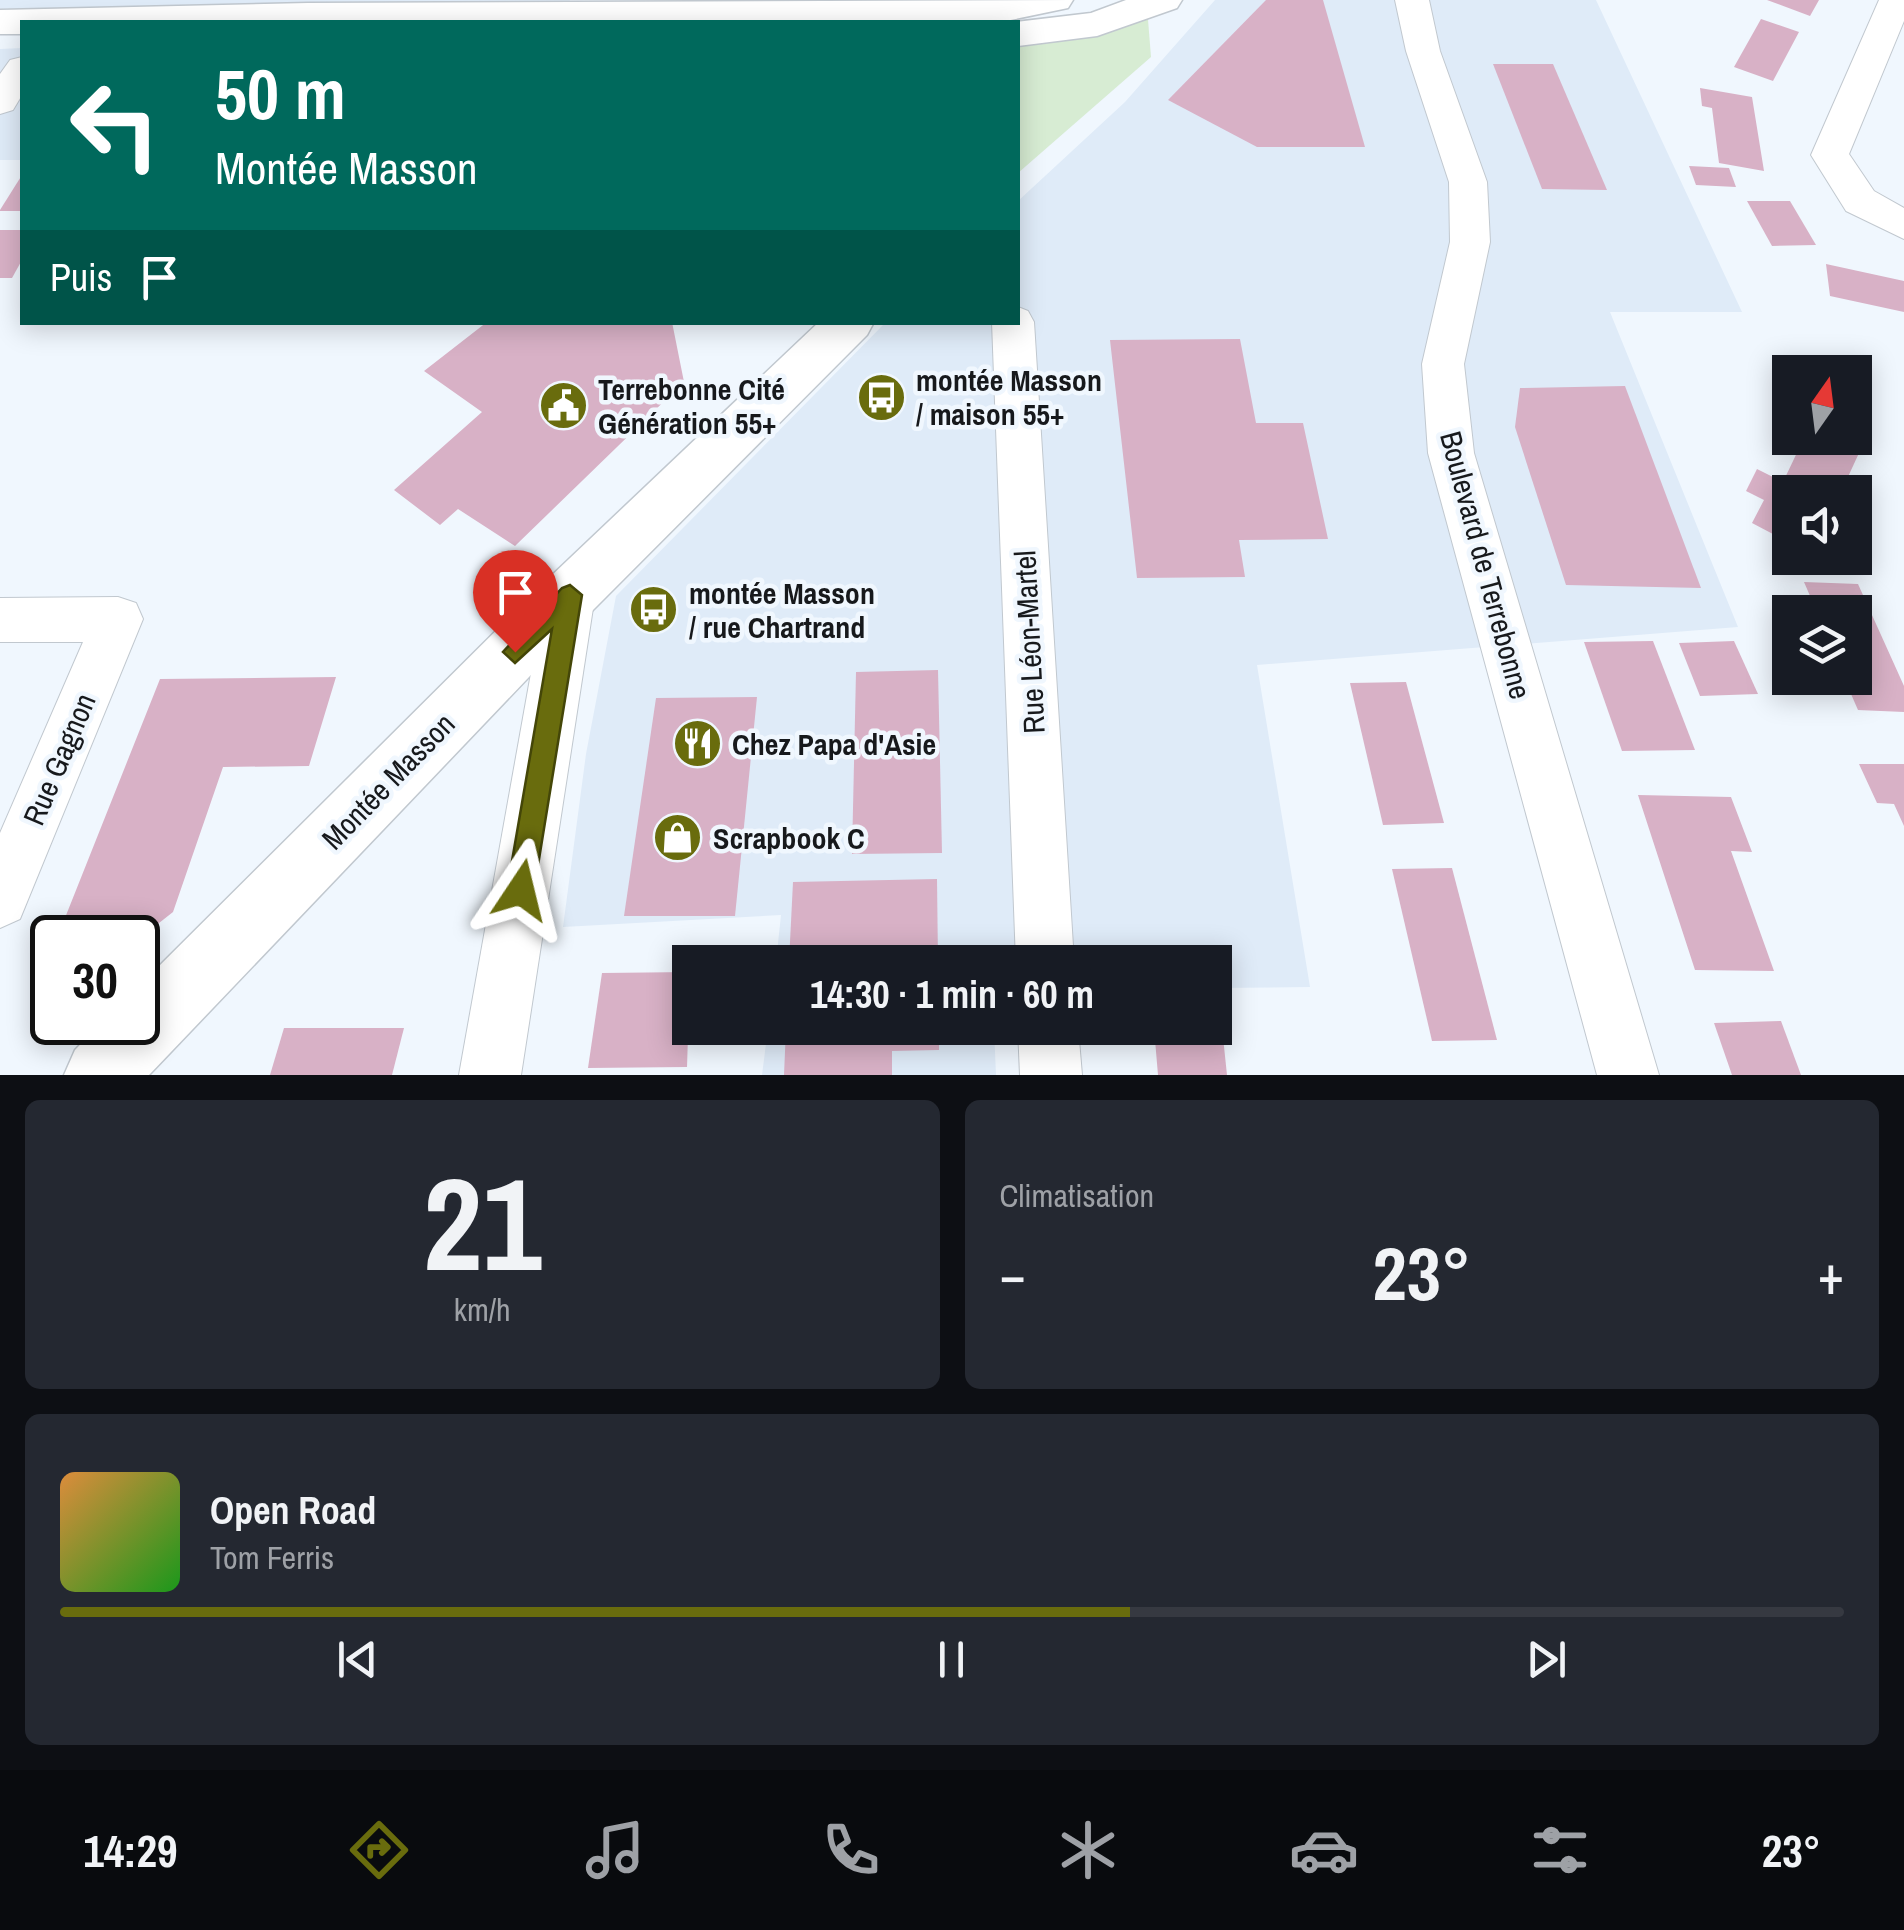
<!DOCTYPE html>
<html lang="fr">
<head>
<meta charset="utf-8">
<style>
	:root { --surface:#171b24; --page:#242831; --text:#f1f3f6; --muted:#9ea1a6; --line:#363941; --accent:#696c0d }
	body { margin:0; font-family:"Archivo Narrow",sans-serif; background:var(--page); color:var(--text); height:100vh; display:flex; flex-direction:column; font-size:38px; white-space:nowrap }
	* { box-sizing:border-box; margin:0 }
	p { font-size:32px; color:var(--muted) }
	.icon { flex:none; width:55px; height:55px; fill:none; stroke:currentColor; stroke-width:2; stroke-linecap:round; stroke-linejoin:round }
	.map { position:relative; height:1075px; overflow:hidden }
	.details { display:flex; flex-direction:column; gap:25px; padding:25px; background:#0d0f14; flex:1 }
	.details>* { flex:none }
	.hud { position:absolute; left:20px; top:20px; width:1000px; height:305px; border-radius:0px; box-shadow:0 5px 25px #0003; background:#00695c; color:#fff; overflow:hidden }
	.needle { width:65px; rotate:14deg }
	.tools { position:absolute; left:1772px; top:355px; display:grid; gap:20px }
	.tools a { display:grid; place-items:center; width:100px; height:100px; border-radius:0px; background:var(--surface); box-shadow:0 5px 25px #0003; font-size:50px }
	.speed { position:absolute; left:30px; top:915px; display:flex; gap:20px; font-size:50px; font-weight:700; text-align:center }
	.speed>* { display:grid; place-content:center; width:130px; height:130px; border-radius:50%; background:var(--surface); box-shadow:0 5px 25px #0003; line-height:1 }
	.speed .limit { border:5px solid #111; border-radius:15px; background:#fff; color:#111 }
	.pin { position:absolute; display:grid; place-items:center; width:85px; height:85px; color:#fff; margin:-102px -42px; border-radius:50% 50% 50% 0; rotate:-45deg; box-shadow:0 0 10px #0007 }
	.pin .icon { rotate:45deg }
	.me { position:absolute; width:110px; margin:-55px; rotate:10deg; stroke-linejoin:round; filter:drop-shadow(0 0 8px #0008) }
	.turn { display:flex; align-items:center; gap:35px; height:210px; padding:0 30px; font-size:45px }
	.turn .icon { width:130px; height:130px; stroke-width:2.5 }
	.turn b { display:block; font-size:70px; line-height:85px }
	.then { display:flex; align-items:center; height:95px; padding:0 30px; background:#0003; gap:20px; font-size:38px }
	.big { font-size:75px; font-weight:700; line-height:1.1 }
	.details .tile { flex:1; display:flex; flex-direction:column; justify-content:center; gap:15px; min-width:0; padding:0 35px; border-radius:15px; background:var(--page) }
	.details .dial { align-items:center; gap:0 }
	.dial b { font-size:130px; line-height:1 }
	.song { display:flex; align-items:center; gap:30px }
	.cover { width:120px; height:120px; border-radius:15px; background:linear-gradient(135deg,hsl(30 70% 55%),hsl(120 70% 35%)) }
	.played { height:10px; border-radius:5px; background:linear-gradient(90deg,var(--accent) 60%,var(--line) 60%) }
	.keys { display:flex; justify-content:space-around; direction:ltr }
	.heat { display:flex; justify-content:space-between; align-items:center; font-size:55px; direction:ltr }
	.details .tiles { flex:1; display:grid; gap:25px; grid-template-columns:1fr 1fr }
	.tile:last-child { grid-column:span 2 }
	.trip { position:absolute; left:672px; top:945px; width:560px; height:100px; border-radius:0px; background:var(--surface); box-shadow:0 5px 25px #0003; font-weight:700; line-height:100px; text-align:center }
	.dock { display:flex; height:160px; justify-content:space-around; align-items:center; background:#090b0e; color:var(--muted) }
	.dock .icon { width:70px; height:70px }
	.dock .selected { color:var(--accent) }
	.dock b { font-size:45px; color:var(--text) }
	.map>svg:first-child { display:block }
	.built { fill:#dfebf8 }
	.green { fill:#d7ecd3 }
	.building { fill:#d8b1c6 }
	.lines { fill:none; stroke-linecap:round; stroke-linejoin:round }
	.minor-casing { stroke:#c1c8cf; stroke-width:2 }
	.major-casing { stroke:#c1c8cf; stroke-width:3 }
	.minor { fill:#fff; fill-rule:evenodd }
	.major { fill:#fff; fill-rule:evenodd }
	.route { fill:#696c0d; stroke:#444608; stroke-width:2.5 }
	.labels { text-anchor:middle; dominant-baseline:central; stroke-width:9; stroke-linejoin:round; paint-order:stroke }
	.poi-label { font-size:30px; font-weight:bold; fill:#17191c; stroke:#f0f7fe; text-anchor:start }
	.street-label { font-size:30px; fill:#17191c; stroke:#f0f7fe }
</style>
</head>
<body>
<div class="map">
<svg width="1904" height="1075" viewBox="0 0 1904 1075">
	<rect width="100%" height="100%" fill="#f0f7fe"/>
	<g class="built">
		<path d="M0 0H570L565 16 0 22Z"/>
		<path d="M1215 0H1596L1742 312H1610L1738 627 1257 665 1310 987 1215 988V962H776L781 915 563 927 586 754 616 596 885 323 1018 322V201L1125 102Z"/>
		<path d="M22 48V160H0V49Z"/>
		<path d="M768 1028H994L996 1075H762Z"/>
	</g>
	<path class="green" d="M1147 7 1151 57 1018 173V34Z"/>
	<g class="building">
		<path d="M1266 0H1323L1365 147H1257L1168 100Z"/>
		<path d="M1767 0H1819L1810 16Z"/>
		<path d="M1761 19 1799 32 1773 81 1734 67Z"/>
		<path d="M1493 64H1553L1607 190 1542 189Z"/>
		<path d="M1700 88 1752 97 1764 171 1719 163 1712 108 1702 106Z"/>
		<path d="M1689 166 1729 168 1736 187 1696 185Z"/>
		<path d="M22 175V211H0V210Z"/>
		<path d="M1747 201H1790L1816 245 1772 246Z"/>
		<path d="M0 230H22V260L12 278H0Z"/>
		<path d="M1826 264 1904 281V312L1830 296Z"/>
		<path d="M487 322H672L684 382 515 546 458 509 440 525 394 490 482 412 424 371Z"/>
		<path d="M1240 339 1256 423H1303L1328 539 1239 540 1245 577 1137 578 1110 340Z"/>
		<path d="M1625 386 1701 588 1566 585 1515 427 1520 388Z"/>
		<path d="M1855 436 1865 440 1841 492H1790V543L1752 523 1764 500 1746 491 1757 469 1783 482 1804 438Z"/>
		<path d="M1804 582 1858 584 1904 686V712L1858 710 1844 678H1855V612H1817Z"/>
		<path d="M1653 641 1695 750 1622 751 1584 642Z"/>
		<path d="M1734 641 1758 694 1700 696 1679 643Z"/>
		<path d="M938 670 942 853 852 854 856 672Z"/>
		<path d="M336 677 309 766 223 767 173 912 140 938H57L160 679Z"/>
		<path d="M1406 682 1444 823 1383 825 1350 683Z"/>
		<path d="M757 697 735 916H624L656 698Z"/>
		<path d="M1859 764H1904V826L1894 804 1877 803Z"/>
		<path d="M1638 795 1731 797 1752 852 1731 851 1774 971 1695 970Z"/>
		<path d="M1452 868 1497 1040 1432 1041 1392 869Z"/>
		<path d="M937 879 938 962H789L793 882Z"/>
		<path d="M690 972 687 1067 588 1068 602 973Z"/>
		<path d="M1215 1018H1221L1227 1075H1158L1154 1028H1215Z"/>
		<path d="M1781 1021 1801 1075H1732L1714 1023Z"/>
		<path d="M284 1028H404L392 1075H270Z"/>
		<path d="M786 1028H939V1050L892 1051V1075H784Z"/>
	</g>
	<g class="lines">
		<defs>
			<g id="minor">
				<path d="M1395 0H1429L1440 51 1487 182 1490 242 1464 364 1474 453 1659 1075H1597L1428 453 1422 364 1450 242 1449 182 1406 51Z"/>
				<path d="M1879 0H1904V21L1849 154 1874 191 1904 208V239L1846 211 1811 155Z"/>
				<path d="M22 57V95L13 110 0 114V74L10 60Z"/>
				<path d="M1018 307 1028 311 1034 322 1074 962H1016L992 322H1018Z"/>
				<path d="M570 573 587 580 595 595 521 1075H459L545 595 553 580Z"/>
				<path d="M118 597 136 603 143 619 20 919 0 928V833L83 642H0V598Z"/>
				<path d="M1018 1028H1078L1082 1075H1020Z"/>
			</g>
			<g id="major">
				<path d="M1073 0 1068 8 1001 22H22V34H0V10L308 3Z"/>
				<path d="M1126 0H1182L1177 8 1097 36 1018 46 1015 22 1091 13Z"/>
				<path d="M819 322H874L867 335 590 613 149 1075H64L75 1050 102 1022H138V987L550 577Z"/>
			</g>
		</defs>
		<use href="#minor" class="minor-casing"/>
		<use href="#major" class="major-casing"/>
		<use href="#minor" class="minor"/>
		<use href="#major" class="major"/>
	</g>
	<path class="route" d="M570 585 582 595 534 890 530 900 521 904 511 900 507 890 552 629 515 663 503 652 562 588Z"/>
	<defs>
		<symbol id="bus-disc" viewBox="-11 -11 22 22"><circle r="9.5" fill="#696c0d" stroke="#f0f7fe"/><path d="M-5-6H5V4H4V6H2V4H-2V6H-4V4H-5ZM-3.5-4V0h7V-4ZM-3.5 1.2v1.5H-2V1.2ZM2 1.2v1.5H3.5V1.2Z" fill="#fff"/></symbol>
		<symbol id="civic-disc" viewBox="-11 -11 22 22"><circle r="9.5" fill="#696c0d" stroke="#f0f7fe"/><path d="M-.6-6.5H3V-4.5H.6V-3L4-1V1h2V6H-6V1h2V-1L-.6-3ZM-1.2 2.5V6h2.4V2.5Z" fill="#fff"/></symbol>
		<symbol id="restaurant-disc" viewBox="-11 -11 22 22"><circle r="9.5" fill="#696c0d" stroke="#f0f7fe"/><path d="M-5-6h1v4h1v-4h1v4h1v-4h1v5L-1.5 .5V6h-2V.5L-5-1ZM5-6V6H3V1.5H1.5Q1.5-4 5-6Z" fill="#fff"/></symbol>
		<symbol id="shop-disc" viewBox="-11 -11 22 22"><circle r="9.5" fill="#696c0d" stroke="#f0f7fe"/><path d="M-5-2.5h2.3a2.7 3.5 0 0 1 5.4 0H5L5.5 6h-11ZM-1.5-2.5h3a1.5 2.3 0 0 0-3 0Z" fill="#fff"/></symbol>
	</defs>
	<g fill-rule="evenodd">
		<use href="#bus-disc" x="854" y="370" width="55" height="55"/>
		<use href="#civic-disc" x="536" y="378" width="55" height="55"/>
		<use href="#bus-disc" x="626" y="582" width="55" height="55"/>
		<use href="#restaurant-disc" x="670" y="716" width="55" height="55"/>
		<use href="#shop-disc" x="650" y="810" width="55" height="55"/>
	</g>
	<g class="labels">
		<g class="poi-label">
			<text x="916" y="380">montée Masson<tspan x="916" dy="34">/ maison 55+</tspan></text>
			<text x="598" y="389">Terrebonne Cité<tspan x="598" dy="34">Génération 55+</tspan></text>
			<text x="689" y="593">montée Masson<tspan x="689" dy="34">/ rue Chartrand</tspan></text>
			<text x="732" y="744">Chez Papa d'Asie</text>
			<text x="713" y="838">Scrapbook C</text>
		</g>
		<g class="street-label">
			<text transform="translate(1486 565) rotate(75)">Boulevard de Terrebonne</text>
			<text transform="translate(1029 642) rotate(-93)">Rue Léon-Martel</text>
			<text transform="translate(59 759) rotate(-67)">Rue Gagnon</text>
			<text transform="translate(388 781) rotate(-46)">Montée Masson</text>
		</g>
	</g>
</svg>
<div class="tools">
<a><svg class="needle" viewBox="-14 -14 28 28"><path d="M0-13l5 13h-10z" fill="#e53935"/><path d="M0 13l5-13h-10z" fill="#9ea1a6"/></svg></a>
<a><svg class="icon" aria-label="sound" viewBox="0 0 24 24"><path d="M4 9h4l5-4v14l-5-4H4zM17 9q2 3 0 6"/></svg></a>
<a><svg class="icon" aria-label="layers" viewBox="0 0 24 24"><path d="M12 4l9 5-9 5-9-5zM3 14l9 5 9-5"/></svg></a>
</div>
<div class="speed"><div class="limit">30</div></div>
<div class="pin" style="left:515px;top:652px;background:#d93025"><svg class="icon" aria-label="arrive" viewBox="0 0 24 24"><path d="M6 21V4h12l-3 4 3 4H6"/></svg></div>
<svg class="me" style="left:521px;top:890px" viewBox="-20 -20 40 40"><path d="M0-17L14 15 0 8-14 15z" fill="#696c0d" stroke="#fff" stroke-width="4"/></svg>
<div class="trip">14:30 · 1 min · 60 m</div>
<div class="hud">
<div class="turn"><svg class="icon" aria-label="left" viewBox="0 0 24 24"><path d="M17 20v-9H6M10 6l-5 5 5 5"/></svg><div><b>50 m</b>Montée Masson</div></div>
<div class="then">Puis<svg class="icon" aria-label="arrive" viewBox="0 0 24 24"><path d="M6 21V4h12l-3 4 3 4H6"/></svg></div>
</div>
</div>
<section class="details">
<div class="tiles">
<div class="tile dial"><b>21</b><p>km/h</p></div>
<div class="tile"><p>Climatisation</p>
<div class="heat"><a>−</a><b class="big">23°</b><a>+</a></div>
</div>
<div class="tile">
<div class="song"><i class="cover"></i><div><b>Open Road</b><p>Tom Ferris</p></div></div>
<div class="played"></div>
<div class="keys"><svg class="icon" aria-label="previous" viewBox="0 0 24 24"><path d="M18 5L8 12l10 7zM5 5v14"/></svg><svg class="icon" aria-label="pause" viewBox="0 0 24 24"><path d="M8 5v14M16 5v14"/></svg><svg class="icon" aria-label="next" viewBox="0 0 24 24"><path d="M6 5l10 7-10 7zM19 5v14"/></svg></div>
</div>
</div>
</section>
<nav class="dock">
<b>14:29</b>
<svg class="icon selected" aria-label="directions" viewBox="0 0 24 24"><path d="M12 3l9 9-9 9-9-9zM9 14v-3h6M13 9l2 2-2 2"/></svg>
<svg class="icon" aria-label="music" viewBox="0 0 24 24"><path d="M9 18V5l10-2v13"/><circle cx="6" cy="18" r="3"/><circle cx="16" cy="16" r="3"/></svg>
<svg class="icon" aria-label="phone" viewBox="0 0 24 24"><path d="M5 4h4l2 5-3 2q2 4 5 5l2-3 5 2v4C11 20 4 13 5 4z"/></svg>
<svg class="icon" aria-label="climate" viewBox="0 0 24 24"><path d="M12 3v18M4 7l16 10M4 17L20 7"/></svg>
<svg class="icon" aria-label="car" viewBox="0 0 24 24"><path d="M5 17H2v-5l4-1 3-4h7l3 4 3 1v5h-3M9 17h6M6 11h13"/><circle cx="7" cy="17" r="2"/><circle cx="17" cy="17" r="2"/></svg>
<svg class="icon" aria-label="filters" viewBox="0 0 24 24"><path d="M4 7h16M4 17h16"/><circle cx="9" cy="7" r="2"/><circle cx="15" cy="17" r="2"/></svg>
<b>23°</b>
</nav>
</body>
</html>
